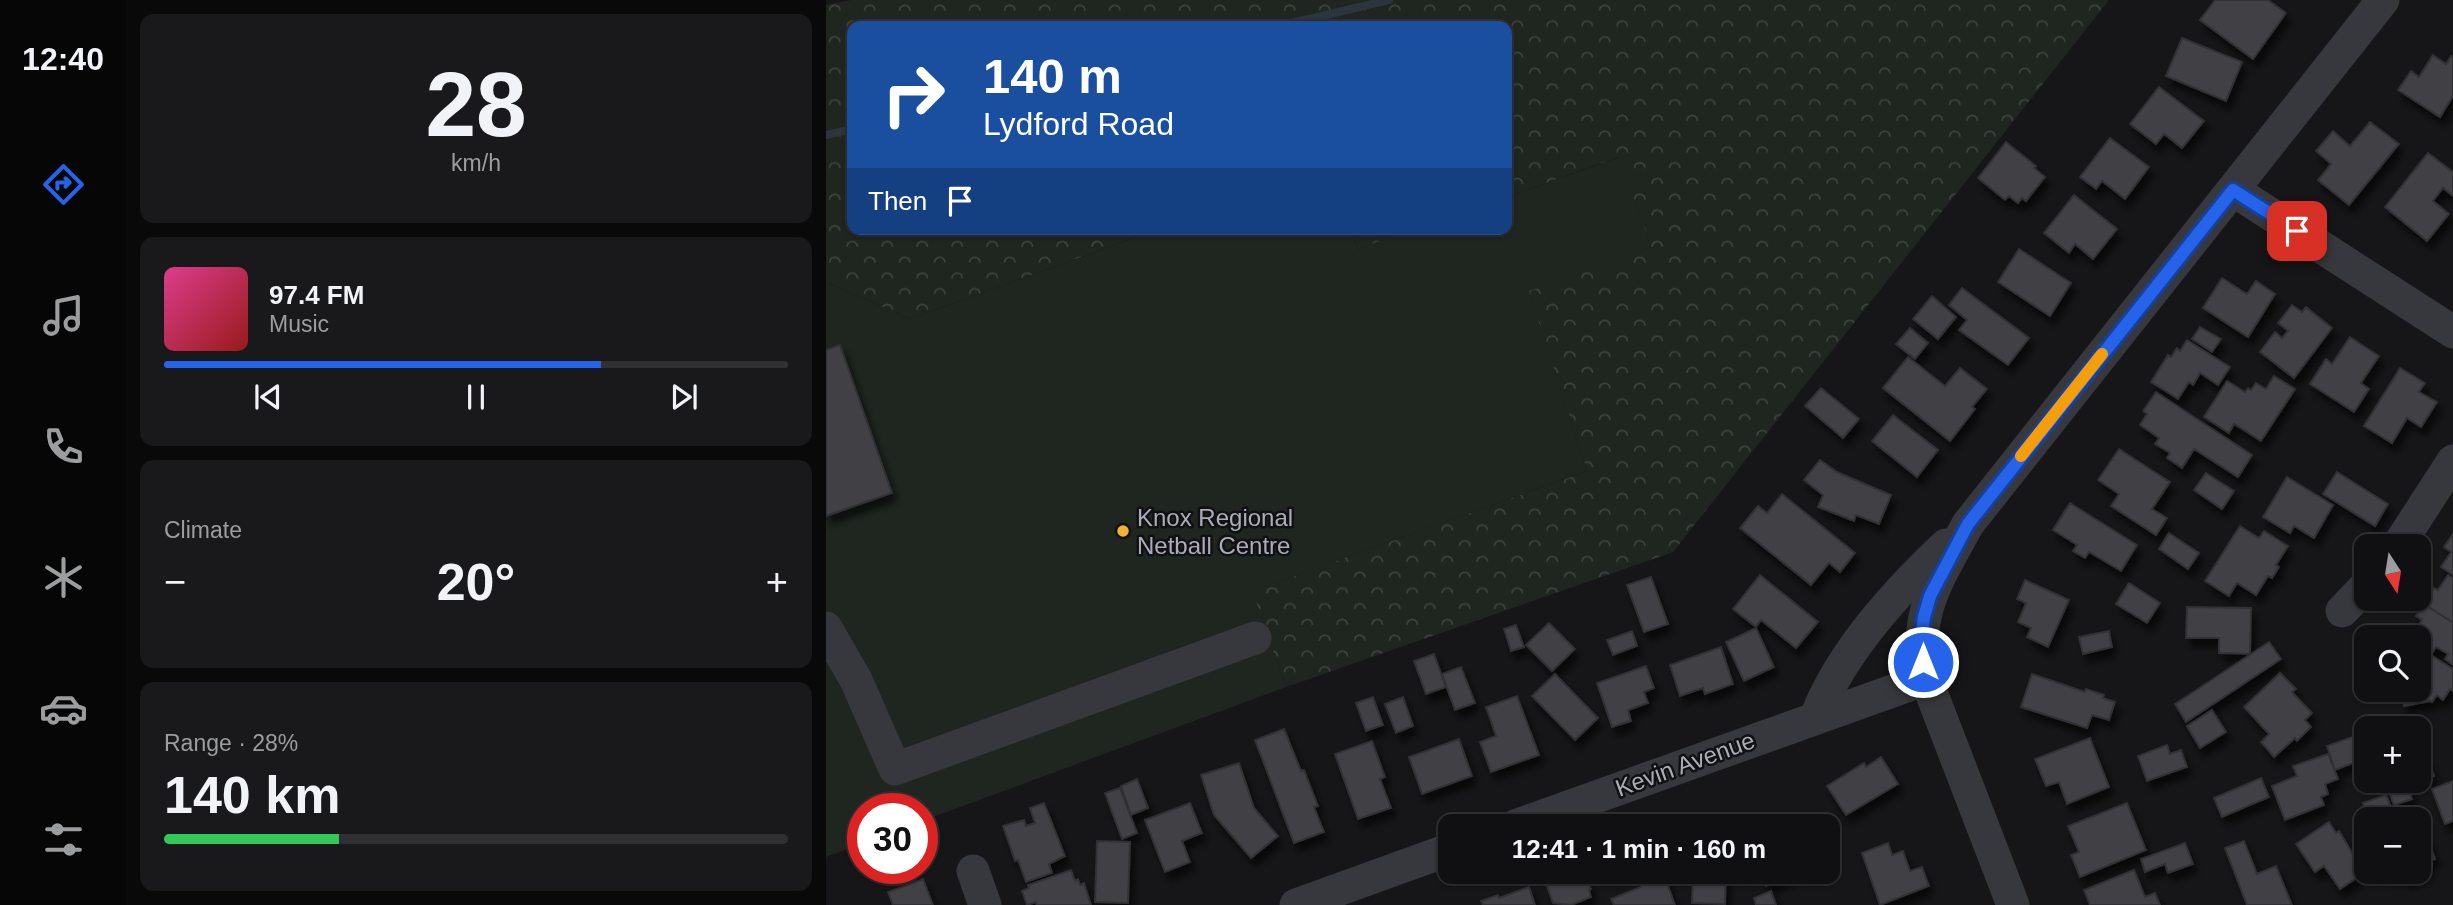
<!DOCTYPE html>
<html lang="en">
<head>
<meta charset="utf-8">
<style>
	:root { --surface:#101012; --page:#19191b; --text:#f1f3f6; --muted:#9c9d9f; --line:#303032; --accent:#2563eb }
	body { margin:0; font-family:Arial,sans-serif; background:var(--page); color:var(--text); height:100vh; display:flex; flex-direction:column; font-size:26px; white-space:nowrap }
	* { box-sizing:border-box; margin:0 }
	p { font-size:23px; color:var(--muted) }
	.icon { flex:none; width:38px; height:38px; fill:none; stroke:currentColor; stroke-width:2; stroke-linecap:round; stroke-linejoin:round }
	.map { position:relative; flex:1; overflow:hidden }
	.panel { display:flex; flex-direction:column; gap:14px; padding:14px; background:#09090a; width:700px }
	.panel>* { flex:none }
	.top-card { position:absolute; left:21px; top:21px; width:665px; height:214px; border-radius:14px; box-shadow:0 2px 5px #0004,0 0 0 2px var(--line); background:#1a4fa0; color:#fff; overflow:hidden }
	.needle { width:46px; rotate:168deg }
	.fabs { position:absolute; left:1528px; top:534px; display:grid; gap:14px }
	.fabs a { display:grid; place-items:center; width:77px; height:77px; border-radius:14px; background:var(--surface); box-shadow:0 2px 5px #0004,0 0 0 2px var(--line); font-size:35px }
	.speed { position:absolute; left:21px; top:793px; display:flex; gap:14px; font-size:35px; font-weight:700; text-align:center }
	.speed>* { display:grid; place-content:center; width:91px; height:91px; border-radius:50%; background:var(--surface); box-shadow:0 2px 5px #0004,0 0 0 2px var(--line); line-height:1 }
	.speed .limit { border:10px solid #d22; background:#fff; color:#111 }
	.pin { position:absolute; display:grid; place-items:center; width:60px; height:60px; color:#fff; margin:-30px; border-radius:14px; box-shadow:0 4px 10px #0006 }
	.me { position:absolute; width:77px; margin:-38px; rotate:0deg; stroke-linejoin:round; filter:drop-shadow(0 0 5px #0008) }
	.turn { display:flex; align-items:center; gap:24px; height:147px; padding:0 21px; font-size:32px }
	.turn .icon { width:91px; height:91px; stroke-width:2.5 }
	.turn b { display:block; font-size:49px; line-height:60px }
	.then { display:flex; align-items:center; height:66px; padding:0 21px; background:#0003; gap:14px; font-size:26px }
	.big { font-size:52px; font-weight:700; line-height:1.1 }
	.panel .card { flex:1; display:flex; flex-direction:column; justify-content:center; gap:10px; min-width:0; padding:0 24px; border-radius:14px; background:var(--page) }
	.panel .dial { align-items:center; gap:0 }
	.dial b { font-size:91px; line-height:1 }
	.song { display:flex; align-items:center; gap:21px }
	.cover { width:84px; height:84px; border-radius:10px; background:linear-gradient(135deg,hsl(330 70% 55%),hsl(0 70% 35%)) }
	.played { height:7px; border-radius:4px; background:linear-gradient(90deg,var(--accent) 70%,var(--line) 70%) }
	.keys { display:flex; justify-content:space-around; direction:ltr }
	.heat { display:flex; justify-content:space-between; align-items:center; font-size:38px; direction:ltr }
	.charge { height:10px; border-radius:5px; background:linear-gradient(90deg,#34c759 28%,var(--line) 0) }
	.trip { position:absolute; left:612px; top:814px; width:402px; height:70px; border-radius:14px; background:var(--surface); box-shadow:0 2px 5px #0004,0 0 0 2px var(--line); font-weight:700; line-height:70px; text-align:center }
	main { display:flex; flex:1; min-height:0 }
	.tab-bar { display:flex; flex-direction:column; width:126px; justify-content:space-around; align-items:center; background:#060607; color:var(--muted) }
	.tab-bar .icon { width:49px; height:49px }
	.tab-bar .on { color:var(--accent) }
	.tab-bar b { font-size:32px; color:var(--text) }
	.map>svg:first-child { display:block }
	.park { fill:url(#park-crowns) }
	.pitch { fill:#1e261f }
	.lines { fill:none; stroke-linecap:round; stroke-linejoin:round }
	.stream { stroke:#2c353c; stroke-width:8 }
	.building { fill:#404145; stroke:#303034; stroke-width:2; filter:url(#shadow) }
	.minor { stroke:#37383d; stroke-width:33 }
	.route-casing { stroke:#184099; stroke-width:18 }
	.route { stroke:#2563eb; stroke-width:12 }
	.slow { stroke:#f59e0b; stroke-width:12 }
	.poi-dot { fill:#f2b134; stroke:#111113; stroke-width:2.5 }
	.labels { text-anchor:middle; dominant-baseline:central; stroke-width:5; stroke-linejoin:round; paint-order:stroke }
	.poi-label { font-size:24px; fill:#a8adb8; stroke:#111113; text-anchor:start }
	.street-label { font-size:24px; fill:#a8adb8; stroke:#111113 }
</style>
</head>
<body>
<main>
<nav class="tab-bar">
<b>12:40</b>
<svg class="icon on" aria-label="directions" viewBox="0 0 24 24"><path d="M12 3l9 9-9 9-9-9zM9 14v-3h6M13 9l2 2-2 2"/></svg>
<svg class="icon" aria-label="music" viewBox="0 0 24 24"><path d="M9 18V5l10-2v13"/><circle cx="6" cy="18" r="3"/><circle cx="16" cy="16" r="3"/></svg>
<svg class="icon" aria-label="phone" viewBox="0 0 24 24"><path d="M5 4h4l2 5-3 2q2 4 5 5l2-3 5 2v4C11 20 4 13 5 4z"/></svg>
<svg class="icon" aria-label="climate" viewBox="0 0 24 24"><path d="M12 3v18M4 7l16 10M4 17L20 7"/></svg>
<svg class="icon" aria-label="car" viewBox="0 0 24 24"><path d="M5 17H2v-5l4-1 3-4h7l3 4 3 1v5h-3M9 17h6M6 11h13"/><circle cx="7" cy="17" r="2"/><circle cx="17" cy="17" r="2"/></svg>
<svg class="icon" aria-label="filters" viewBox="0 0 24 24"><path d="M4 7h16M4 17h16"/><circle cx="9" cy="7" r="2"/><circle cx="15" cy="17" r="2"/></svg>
</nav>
<section class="panel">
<div class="card dial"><b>28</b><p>km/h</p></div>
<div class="card">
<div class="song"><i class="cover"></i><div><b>97.4 FM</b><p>Music</p></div></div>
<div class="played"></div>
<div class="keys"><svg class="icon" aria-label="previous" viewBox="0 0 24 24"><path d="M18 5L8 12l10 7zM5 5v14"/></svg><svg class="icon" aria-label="pause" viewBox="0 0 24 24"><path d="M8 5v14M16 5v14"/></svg><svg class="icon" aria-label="next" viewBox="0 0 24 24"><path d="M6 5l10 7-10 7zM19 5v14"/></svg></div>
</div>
<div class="card"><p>Climate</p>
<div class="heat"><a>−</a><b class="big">20°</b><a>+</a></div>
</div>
<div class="card"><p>Range · 28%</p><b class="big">140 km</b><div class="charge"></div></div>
</section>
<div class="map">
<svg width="1627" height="905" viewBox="0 0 1627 905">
	<defs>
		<pattern id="park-crowns" width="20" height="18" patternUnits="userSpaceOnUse" patternTransform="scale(1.75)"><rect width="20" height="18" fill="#1e261f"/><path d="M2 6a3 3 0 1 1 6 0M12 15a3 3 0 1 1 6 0" fill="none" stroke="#3c433d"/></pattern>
		<filter id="shadow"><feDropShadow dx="4.5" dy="8" stdDeviation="3.5" flood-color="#0009"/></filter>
	</defs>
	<rect width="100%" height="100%" fill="#161618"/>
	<g class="park">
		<path d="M25 0H1283L847 552 460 687 425 591 761 471 702 290 825 248 793 157 681 197V26H26V229H333L84 319 0 282V5Z"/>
		<path d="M524 229H587L532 249Z"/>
	</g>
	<path class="pitch" d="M794 157 825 248 703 291 761 471 426 591 460 687 96 821V808H37V843L0 857V282L84 319 333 229H524L532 249 587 229H681V197Z"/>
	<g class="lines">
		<g class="stream">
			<path d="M453 26 563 0"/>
			<path d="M0 135 26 129"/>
		</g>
	</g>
	<g class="building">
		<path d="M1389 0H1442L1460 13 1427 59 1374 20Z"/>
		<path d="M1356 38 1416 62 1400 101 1340 76Z"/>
		<path d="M1607 55 1620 64 1625 56 1627 57V96L1614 117 1572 90 1585 71 1593 77Z"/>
		<path d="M1333 87 1378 121 1356 148 1338 134 1330 144 1304 124Z"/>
		<path d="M1544 122 1573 144 1523 205 1492 180 1505 164 1490 151 1507 131 1524 146Z"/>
		<path d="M1284 138 1323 167 1299 199 1276 181 1270 189 1254 177Z"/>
		<path d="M1180 142 1210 166 1208 168 1219 177 1200 201 1196 198 1192 203 1183 196 1179 200 1152 178Z"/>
		<path d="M1602 153 1627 172V196L1617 188 1607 201 1623 214 1601 241 1559 207Z"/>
		<path d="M1248 195 1291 229 1267 259 1249 244 1243 253 1218 233Z"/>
		<path d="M1193 249 1245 283 1224 316 1172 282Z"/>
		<path d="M1396 278 1421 294 1430 281 1449 294 1422 337 1377 308Z"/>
		<path d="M1136 288 1203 338 1182 365 1133 330 1141 320 1123 305Z"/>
		<path d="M1106 296 1130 317 1112 339 1087 319Z"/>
		<path d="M1466 305 1476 312 1480 307 1506 328 1468 378 1434 352 1449 332 1456 338 1462 331 1452 323Z"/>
		<path d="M1374 327 1395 339 1386 352 1366 339Z"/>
		<path d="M1084 328 1102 343 1089 359 1070 344Z"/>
		<path d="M1524 337 1553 356 1535 383 1543 389 1528 412 1484 384 1500 359 1506 364Z"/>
		<path d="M1361 340 1404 367 1392 385 1374 373 1367 385 1363 382 1352 399 1325 382 1342 355 1345 357 1351 348 1354 351Z"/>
		<path d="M14 345 66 493 0 516V350Z"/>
		<path d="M1082 357 1119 386 1134 368 1161 389 1146 407 1149 409 1124 441 1057 388Z"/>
		<path d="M1574 368 1599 383 1593 392 1611 402 1595 427 1581 418 1566 443 1538 426Z"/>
		<path d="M1448 376 1469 389 1435 441 1408 424 1403 433 1378 417 1401 381 1419 392 1422 388 1425 390 1430 383 1440 389Z"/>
		<path d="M995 388 1033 419 1017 438 979 406Z"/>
		<path d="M1330 392 1426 455 1412 477 1368 449 1356 468 1341 458 1344 453 1329 444 1333 438 1314 425 1321 414 1317 411Z"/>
		<path d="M1067 415 1112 450 1091 477 1046 441Z"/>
		<path d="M1293 449 1344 482 1326 509 1341 518 1330 535 1285 506 1293 494 1272 480Z"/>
		<path d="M994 460 1011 472 1065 495 1053 524 1030 515 1028 521 992 507 997 495 978 480Z"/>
		<path d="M1511 472 1562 504 1549 526 1497 494Z"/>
		<path d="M1380 473 1408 491 1396 509 1368 490Z"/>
		<path d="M1461 477 1507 505 1488 538 1468 526 1464 533 1437 517Z"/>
		<path d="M956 494 1029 553 1014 572 1003 563 985 585 914 528 932 506 941 513Z"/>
		<path d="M1244 503 1311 545 1295 571 1263 552 1259 558 1247 551 1251 545 1227 530Z"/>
		<path d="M1414 526 1433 538 1438 531 1462 546 1450 565 1453 567 1446 578 1442 576 1430 595 1411 583 1403 596 1379 581Z"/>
		<path d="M1343 533 1373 553 1362 569 1333 549Z"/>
		<path d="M1627 534V575L1615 567 1625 552 1618 547Z"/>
		<path d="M934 575 992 622 970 648 935 620 930 627 907 609Z"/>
		<path d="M1622 575 1627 578V623L1598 604 1608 588 1612 590Z"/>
		<path d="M825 577 842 624 818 632 801 585Z"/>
		<path d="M1199 580 1243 600 1222 647 1201 637 1205 628 1192 622 1200 603 1191 599Z"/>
		<path d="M1303 583 1334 603 1321 623 1290 604Z"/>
		<path d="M1598 604 1627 623V665L1619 659 1622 654 1610 647 1606 653 1592 643V637H1585L1596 620 1590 616Z"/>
		<path d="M1361 607 1425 608 1424 654 1393 653V638H1360Z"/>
		<path d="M723 623 749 649 726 671 700 645Z"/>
		<path d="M690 625 698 647 685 651 678 629Z"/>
		<path d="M930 628 948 667 918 681 900 642Z"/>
		<path d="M806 631 811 646 787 655 781 640Z"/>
		<path d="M1283 631 1286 647 1257 654 1253 637Z"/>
		<path d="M1443 642 1455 659 1360 722 1349 704Z"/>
		<path d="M895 647 907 684 879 694 877 688 854 696 844 665Z"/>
		<path d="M1592 647 1627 669V691L1624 689 1617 700 1611 695 1606 702 1604 701 1578 706 1575 690H1592Z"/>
		<path d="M608 654 620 687 600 694 588 661Z"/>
		<path d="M820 666 828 688 818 692 822 703 802 710 805 721 786 727 771 683Z"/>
		<path d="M635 667 649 703 629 710 616 674Z"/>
		<path d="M1454 673 1470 689 1466 692 1486 713 1479 720 1485 727 1471 741 1469 738 1448 757 1435 742 1443 734 1418 707Z"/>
		<path d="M729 674 772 718 749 740 706 696Z"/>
		<path d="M1206 674 1259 692 1260 689 1278 695 1277 698 1289 702 1283 720 1266 715 1261 728 1195 707Z"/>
		<path d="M691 696 713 755 665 772 654 742 670 736 660 707Z"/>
		<path d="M547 697 557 725 540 731 530 703Z"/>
		<path d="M577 697 587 726 570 733 559 704Z"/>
		<path d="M1386 710 1400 732 1374 748 1361 726Z"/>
		<path d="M458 729 475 771 478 770 492 806 488 807 498 832 468 843 429 740Z"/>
		<path d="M1529 736 1538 759 1509 770 1501 746Z"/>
		<path d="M1264 738 1283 787 1241 804 1233 782 1220 786 1209 759Z"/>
		<path d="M633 739 646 776 596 794 583 757Z"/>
		<path d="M546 741 559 777 554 779 565 808 532 819 509 754Z"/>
		<path d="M1594 741 1608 776 1593 782 1592 742Z"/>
		<path d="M1341 745 1344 754 1355 750 1361 767 1321 781 1312 756Z"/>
		<path d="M1502 754 1512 779 1499 784 1502 794 1495 797 1498 805 1459 820 1446 786 1471 776 1467 766Z"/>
		<path d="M1055 757 1072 784 1020 815 1001 786 1038 763 1040 767Z"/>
		<path d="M413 763 428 808 452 836 425 858 388 815 375 775Z"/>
		<path d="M1435 778 1443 797 1396 817 1388 798Z"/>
		<path d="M311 779 322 808 305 815 295 786Z"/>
		<path d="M1570 780H1580L1586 799 1568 805 1560 784Z"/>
		<path d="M1627 781V821L1619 824 1606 789Z"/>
		<path d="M294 788 311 833 296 839 279 793Z"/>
		<path d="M1560 795 1570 819H1543L1537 803Z"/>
		<path d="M218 803 239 856 223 864 226 873 200 882 192 860 189 861 177 826 198 820 200 826 209 823 204 808Z"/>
		<path d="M364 803 376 833 356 841 364 862 339 872 319 820Z"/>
		<path d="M1301 803 1320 850 1254 877 1245 855 1253 852 1242 826Z"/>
		<path d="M1590 809 1609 859 1599 863 1602 871 1580 880 1577 872 1565 877 1563 872H1592V819H1578L1576 814Z"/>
		<path d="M1503 822 1510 833 1513 831 1538 873 1514 889 1498 866 1489 872 1470 844Z"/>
		<path d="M271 841 304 842 302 903 269 902Z"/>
		<path d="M1418 841 1431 874 1450 866 1466 905H1421L1399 848Z"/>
		<path d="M1062 843 1066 855 1077 851 1084 871 1096 867 1103 886 1054 905 1036 853Z"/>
		<path d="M1359 843 1367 864 1342 873 1339 864 1319 872 1315 859Z"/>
		<path d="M245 870 249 881 252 879 254 885 258 883 265 905H211L210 902 201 905 196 891 203 888 202 885Z"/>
		<path d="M1308 870 1319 897 1329 893 1334 905H1264L1258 890Z"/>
		<path d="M740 872H756L765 889 763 890 765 897 745 905 727 903 721 886 724 885 721 879Z"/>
		<path d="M810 872H837L849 905H788L785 899 815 887Z"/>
		<path d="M867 872H900L899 904 866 903Z"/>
		<path d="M934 872H970L971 874 940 886Z"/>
		<path d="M97 879 107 905H67L62 892Z"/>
		<path d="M703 887 709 905H657L655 901 672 895 673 898Z"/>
		<path d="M945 891 950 905H930L928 898Z"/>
	</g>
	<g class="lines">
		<g class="minor">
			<path d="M1407 190 1627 332"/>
			<path d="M1572 546 1627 461"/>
			<path d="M1516 611 1540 586"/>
			<path d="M0 628 30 680 69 769 429 638"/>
			<path d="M990 717C1014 654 1071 591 1120 545"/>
			<path d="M689 826 1100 679"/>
			<path d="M147 871 159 905"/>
			<path d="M470 905 625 849"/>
			<path d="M1187 905 1100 679C1086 613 1112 580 1142 524L1557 0"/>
		</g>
	</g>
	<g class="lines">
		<defs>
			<path id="route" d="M1097 662 1095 641 1098 617 1104 596 1142 524 1407 190 1471 231"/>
		</defs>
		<use href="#route" class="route-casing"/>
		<use href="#route" class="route"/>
		<path class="slow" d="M1195 456 1276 354"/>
	</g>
	<circle class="poi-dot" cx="297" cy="531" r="7"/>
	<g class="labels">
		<g class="poi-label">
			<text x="311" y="517">Knox Regional<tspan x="311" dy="28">Netball Centre</tspan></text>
		</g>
		<g class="street-label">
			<text transform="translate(859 764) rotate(-20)">Kevin Avenue</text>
		</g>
	</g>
</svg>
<div class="fabs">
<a><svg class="needle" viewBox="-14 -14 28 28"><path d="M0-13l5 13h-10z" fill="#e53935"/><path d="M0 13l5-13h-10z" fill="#9c9d9f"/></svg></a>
<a><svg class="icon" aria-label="search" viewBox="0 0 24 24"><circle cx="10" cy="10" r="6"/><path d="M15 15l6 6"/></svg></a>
<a>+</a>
<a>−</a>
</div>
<div class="speed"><div class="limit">30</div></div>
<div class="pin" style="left:1471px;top:231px;background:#d93025"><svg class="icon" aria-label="arrive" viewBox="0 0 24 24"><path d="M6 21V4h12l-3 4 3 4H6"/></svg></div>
<svg class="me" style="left:1097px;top:662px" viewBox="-20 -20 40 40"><circle r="17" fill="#2563eb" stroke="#fff" stroke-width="3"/><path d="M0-11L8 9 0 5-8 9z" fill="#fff"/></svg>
<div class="trip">12:41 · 1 min · 160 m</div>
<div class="top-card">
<div class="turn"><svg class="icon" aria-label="right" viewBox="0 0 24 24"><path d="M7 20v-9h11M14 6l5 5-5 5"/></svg><div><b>140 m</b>Lydford Road</div></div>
<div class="then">Then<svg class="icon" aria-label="arrive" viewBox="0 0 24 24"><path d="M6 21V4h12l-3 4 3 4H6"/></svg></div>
</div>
</div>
</main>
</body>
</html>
